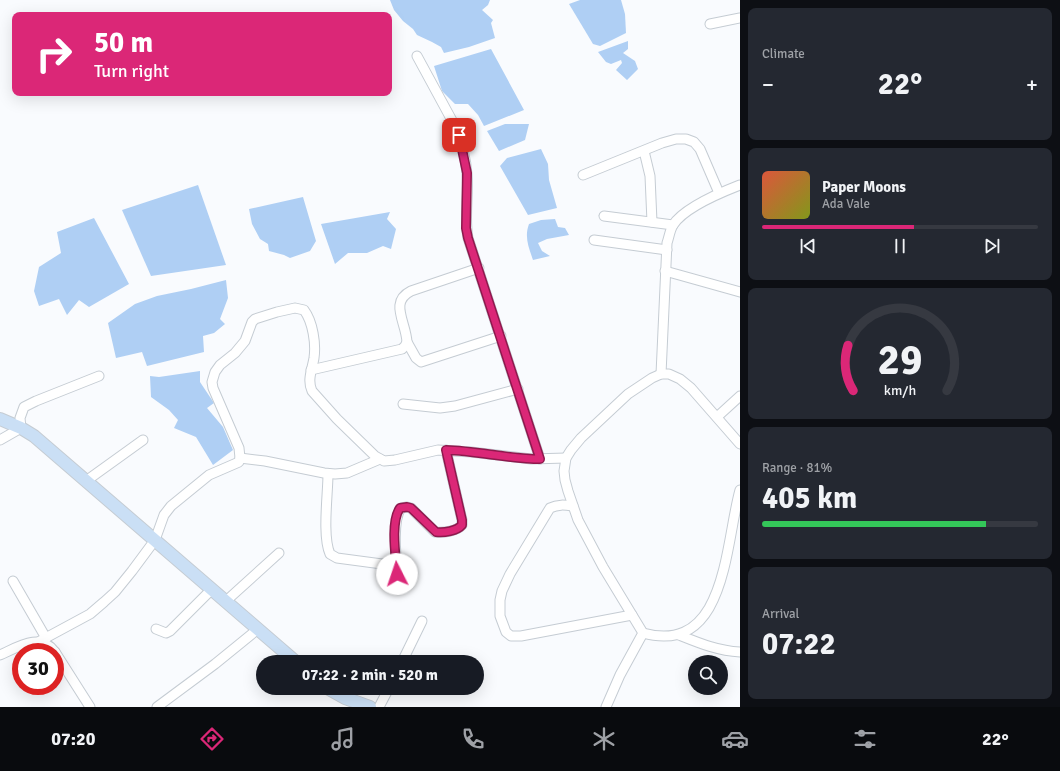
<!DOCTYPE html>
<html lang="en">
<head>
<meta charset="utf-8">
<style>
	:root { --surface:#171b24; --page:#242831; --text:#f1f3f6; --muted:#9ea1a6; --line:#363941; --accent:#db2777 }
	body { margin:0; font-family:Signika,sans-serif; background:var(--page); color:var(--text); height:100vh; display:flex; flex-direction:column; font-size:15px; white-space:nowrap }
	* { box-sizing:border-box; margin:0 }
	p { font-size:13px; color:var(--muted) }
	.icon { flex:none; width:22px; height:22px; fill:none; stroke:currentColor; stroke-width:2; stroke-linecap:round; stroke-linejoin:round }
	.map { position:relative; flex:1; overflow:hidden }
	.details { display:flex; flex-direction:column; gap:8px; padding:8px; background:#0d0f14; width:320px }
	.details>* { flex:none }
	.guide { position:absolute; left:12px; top:12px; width:380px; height:84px; border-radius:8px; box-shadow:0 4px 16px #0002; background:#db2777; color:#fff; overflow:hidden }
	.fabs { position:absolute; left:688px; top:655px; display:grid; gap:8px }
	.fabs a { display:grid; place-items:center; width:40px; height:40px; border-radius:50%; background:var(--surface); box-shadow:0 4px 16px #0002; font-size:20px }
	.speed { position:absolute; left:12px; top:643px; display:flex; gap:8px; font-size:20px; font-weight:700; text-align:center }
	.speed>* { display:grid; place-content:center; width:52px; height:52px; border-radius:50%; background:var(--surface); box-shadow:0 4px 16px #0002; line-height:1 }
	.speed .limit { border:6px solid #d22; background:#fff; color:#111 }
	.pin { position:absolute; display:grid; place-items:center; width:34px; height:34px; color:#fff; margin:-17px; border-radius:8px; box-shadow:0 2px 6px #0006 }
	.me { position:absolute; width:44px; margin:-22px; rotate:356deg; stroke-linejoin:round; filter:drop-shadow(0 0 3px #0008) }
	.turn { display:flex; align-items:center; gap:14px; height:84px; padding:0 16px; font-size:18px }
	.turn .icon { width:52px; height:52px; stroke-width:2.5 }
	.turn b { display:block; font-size:28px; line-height:34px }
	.big { font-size:30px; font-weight:700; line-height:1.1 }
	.details .card { flex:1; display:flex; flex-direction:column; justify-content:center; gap:6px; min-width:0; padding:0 14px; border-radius:8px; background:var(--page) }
	.details .dial { align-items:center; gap:0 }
	.dial svg { height:104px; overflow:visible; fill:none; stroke:var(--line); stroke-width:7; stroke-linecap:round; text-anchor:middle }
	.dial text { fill:var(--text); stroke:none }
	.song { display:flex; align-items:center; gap:12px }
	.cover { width:48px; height:48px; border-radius:6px; background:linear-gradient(135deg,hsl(10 70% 55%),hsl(70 70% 35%)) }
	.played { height:4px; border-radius:2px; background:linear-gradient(90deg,var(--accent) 55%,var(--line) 55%) }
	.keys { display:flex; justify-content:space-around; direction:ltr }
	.heat { display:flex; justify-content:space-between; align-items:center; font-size:22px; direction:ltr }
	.charge { height:6px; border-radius:3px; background:linear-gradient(90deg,#34c759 81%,var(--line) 0) }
	.trip { position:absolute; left:256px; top:655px; width:228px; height:40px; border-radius:20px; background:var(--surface); box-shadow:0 4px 16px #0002; font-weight:700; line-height:40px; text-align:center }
	.tab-bar { display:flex; height:64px; justify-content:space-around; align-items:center; background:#090b0e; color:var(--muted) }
	.tab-bar .icon { width:28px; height:28px }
	.tab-bar .selected { color:var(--accent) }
	.tab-bar b { font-size:18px; color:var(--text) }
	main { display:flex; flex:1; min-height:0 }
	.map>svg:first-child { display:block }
	.water { fill:#afcff4 }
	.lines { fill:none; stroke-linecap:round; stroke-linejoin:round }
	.street-casing { stroke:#c5ccd3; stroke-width:11 }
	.secondary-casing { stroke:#c5ccd3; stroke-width:14 }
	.street { stroke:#fff; stroke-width:9 }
	.secondary { stroke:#cadff5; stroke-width:12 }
	.route-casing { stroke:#8e194d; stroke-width:10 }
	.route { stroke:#db2777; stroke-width:7 }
</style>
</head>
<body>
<main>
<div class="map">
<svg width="740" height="707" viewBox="0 0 740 707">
	<rect width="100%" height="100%" fill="#f9fbfe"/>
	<g class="water">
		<path d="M390 0H490L488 5 482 10 493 20 491 23 495 38 469 47 444 53 441 47 432 42 417 35 413 29 403 21 394 10Z"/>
		<path d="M580 0H621L625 14 626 33 600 46 593 44 569 4Z"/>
		<path d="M628 41V49L623 53 635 61 638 69 627 80 616 70 622 63 621 60 611 64 606 62 598 52Z"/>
		<path d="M491 49 524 110 484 126 478 115 468 104H455L442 91 434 66Z"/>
		<path d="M505 124H529L525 140 499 151 487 131Z"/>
		<path d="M541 149 548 164 549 180 557 208 528 215 500 166 507 158Z"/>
		<path d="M198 185 226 265 151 276 122 210Z"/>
		<path d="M303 197 316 241 310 251 290 258 284 255 269 251 268 244 260 239 252 224 249 209Z"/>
		<path d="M390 212 387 219 396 229 391 249 383 246 367 253H348L335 264 321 224Z"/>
		<path d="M94 218 129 284 89 307 79 300 67 315 59 299 39 306 34 291 39 267 61 253 57 232Z"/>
		<path d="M555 219 558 227 565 228 569 235 547 239 538 243 542 251 550 256 533 260C529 248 524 237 529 224L541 220Z"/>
		<path d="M226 280 228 298 220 319 225 324 214 333 203 336 204 352 147 366 142 352 116 358 108 323 135 304 157 296 191 289Z"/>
		<path d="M200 371V382L214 403 207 408 223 427 233 450 213 465 196 437 174 428 178 420 169 410 151 397 150 376 159 377Z"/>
	</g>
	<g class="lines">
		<defs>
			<g id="street">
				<path d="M710 24 740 18"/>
				<path d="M417 56 455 126C461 141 466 157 467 174 469 195 464 217 468 238L540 459"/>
				<path d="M644 151 650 176 652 222"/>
				<path d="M583 175 662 143 676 139H686L694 142 700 149 719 193"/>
				<path d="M604 216 673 225"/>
				<path d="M594 240 667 250"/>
				<path d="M665 271 740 292"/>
				<path d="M407 342 416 358 421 362 501 336"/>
				<path d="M311 370 402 349 405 346 407 342C406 322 389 302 411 291L479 268"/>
				<path d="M661 374 667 243C669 237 670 230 673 225 684 208 722 192 740 185"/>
				<path d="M403 404 440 408 455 406 518 389"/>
				<path d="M717 417 740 396"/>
				<path d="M0 440 21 428 20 418 24 407 36 401 99 376"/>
				<path d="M240 458 265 461 324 473 335 474 347 473 380 459"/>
				<path d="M328 474C328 494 322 536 330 554L337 558 397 566"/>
				<path d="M86 481 143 440"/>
				<path d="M573 506C565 505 558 504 550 508L510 574 502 591 500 600V616L506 632 511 636H521L632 615"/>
				<path d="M13 581 46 638"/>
				<path d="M398 583C397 566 391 522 401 508L407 507 411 508 435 532C444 533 457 531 462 525V520L446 450"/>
				<path d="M226 601 279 553"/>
				<path d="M156 629 166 633 170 631 212 589"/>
				<path d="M643 633C727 656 725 543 740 490"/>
				<path d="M679 635C699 643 718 651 740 652"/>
				<path d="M40 641 90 614 104 602 115 592 132 571 155 540 164 515 171 506 209 475 239 462 240 458 239 448 213 388 212 382 215 372 220 365 235 353 245 341 252 322 255 319 277 312 295 308 304 310C313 322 316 344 314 358 312 370 307 380 312 391L337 419 375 456 384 461 395 460 438 450 471 452 531 459 566 458"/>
				<path d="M55 652 90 707"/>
				<path d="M0 655C18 647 41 632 55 652"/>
				<path d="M402 662 422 621"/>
				<path d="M157 707 215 664 258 629"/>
				<path d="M379 707 389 688"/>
				<path d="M606 707 620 675 643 633 603 567 578 520 568 491 565 480 564 471 566 458 571 450 581 438 628 394 652 378 661 374H669L680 379 691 388 740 444"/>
			</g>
			<g id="secondary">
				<path d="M0 419 21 428 34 436 296 662"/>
				<path d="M327 688 345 698 370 707"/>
			</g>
		</defs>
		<use href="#street" class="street-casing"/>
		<use href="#secondary" class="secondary-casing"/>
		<use href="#street" class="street"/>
		<use href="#secondary" class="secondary"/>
	</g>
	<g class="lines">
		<defs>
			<path id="route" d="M397 574C396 558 390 522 400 508L407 507 411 508 436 532C444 533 457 531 462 525V520L446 450C478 451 509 459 540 459L468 238 466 228 467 173 459 135"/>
		</defs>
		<use href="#route" class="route-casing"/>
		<use href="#route" class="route"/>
	</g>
</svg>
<div class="fabs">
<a><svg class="icon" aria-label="search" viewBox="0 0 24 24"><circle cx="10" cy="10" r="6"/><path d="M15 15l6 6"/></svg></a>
</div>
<div class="speed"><div class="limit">30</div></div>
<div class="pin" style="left:459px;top:135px;background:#d93025"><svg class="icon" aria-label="arrive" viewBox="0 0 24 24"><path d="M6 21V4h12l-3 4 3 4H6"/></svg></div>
<svg class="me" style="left:397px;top:574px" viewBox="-20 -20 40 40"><circle r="19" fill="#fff"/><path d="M0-13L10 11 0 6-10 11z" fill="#db2777"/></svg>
<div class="trip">07:22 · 2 min · 520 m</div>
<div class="guide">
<div class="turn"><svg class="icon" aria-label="right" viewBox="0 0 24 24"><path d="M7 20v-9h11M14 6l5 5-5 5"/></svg><div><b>50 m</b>Turn right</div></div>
</div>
</div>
<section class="details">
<div class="card"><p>Climate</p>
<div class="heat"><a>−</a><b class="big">22°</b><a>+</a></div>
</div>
<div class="card">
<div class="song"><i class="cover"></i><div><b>Paper Moons</b><p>Ada Vale</p></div></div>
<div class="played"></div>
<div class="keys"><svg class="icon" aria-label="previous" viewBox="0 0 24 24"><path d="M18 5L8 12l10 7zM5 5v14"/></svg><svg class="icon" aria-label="pause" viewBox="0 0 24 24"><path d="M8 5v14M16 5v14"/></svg><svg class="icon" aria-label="next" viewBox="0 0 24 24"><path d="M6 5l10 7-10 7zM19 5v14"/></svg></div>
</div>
<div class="card dial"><svg viewBox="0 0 100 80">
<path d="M14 69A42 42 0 1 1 86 69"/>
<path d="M14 69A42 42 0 0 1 10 34" stroke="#db2777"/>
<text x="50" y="56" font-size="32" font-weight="700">29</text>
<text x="50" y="72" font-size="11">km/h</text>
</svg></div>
<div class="card"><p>Range · 81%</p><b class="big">405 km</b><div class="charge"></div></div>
<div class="card"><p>Arrival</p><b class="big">07:22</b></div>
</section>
</main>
<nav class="tab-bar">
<b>07:20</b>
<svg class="icon selected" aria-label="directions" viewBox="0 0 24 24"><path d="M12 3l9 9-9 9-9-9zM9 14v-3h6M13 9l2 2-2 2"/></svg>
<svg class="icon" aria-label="music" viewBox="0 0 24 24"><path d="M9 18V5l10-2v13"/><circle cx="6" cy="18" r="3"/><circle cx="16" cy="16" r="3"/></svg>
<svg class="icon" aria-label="phone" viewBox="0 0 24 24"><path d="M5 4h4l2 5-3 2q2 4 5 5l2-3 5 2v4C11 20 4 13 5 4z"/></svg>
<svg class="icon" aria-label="climate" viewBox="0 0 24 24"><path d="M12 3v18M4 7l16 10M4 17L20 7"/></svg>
<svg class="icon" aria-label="car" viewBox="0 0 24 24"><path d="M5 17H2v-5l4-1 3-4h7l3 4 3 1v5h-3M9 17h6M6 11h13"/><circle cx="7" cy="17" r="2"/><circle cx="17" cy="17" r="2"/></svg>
<svg class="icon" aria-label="filters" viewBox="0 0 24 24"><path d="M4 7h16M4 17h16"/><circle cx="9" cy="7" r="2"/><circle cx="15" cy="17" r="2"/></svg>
<b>22°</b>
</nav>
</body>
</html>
